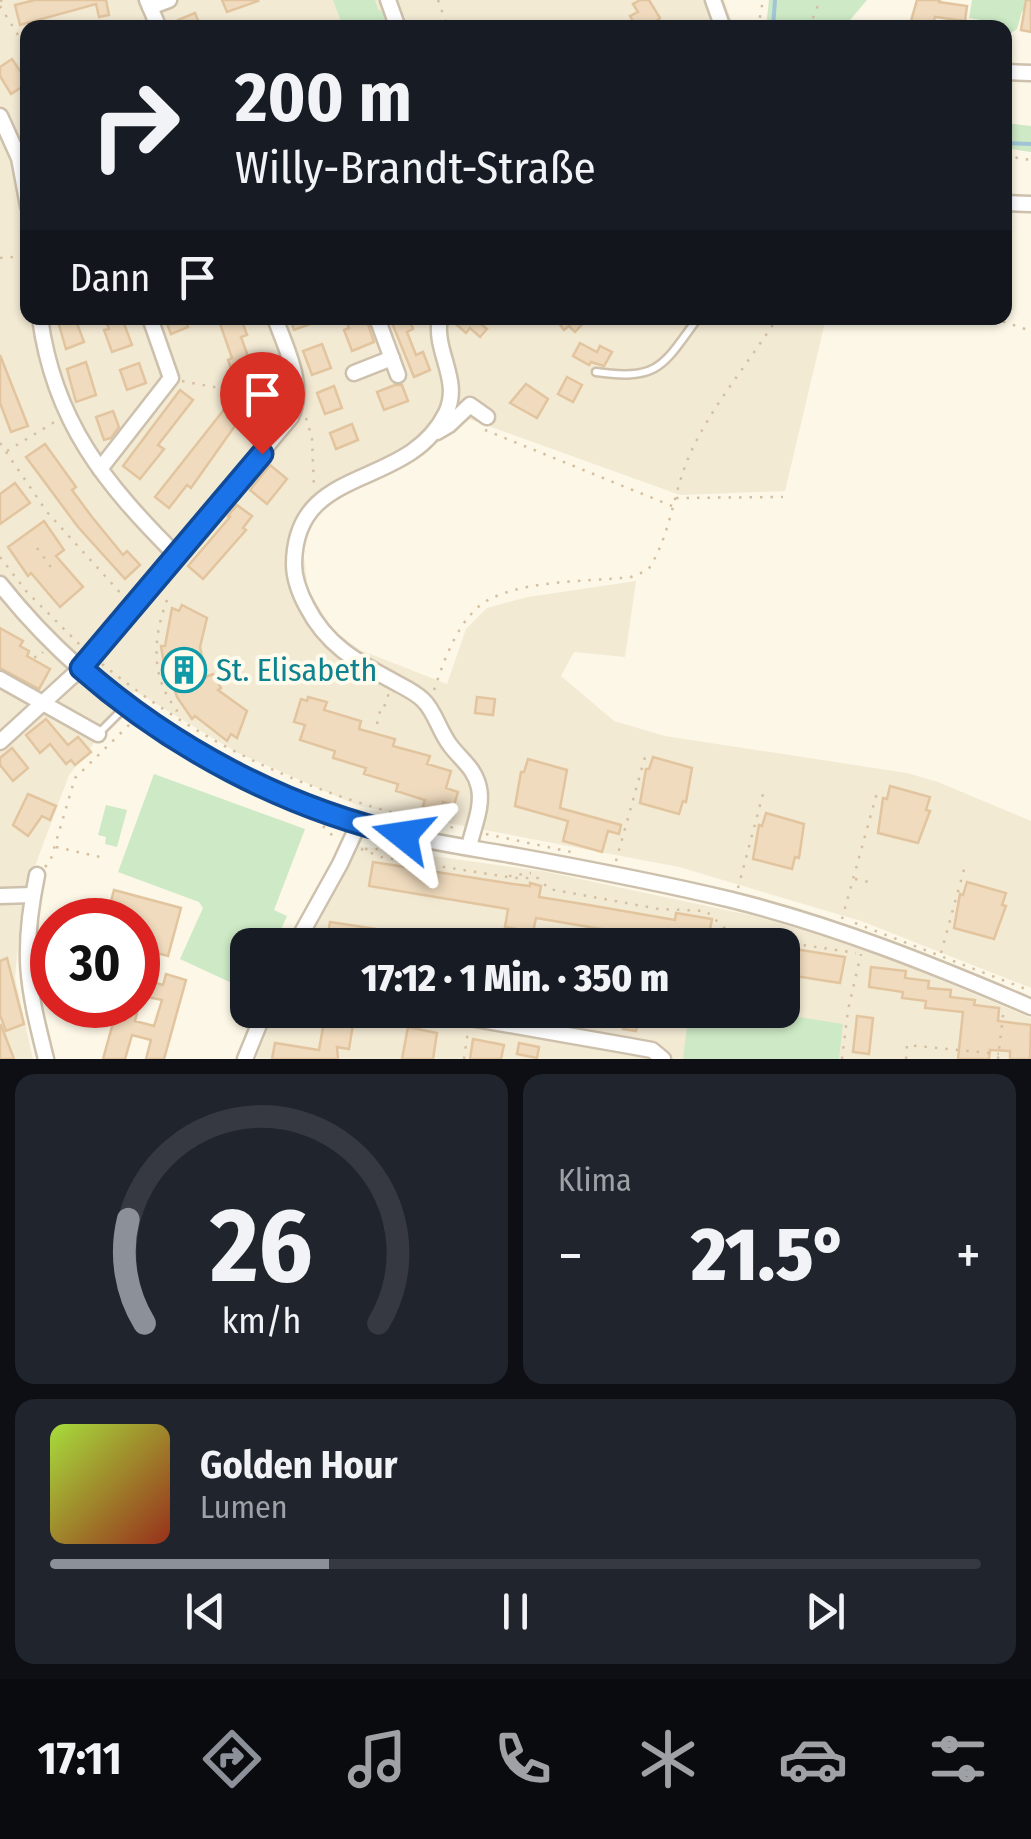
<!DOCTYPE html>
<html lang="de">
<head>
<meta charset="utf-8">
<style>
	:root { --surface:#171b24; --page:#20242c; --text:#f1f3f6; --muted:#9ea1a6; --line:#363941; --accent:#8c9099 }
	body { margin:0; font-family:"Fira Sans Condensed",sans-serif; background:var(--page); color:var(--text); height:100vh; display:flex; flex-direction:column; font-size:38px; white-space:nowrap }
	* { box-sizing:border-box; margin:0 }
	p { font-size:32px; color:var(--muted) }
	.icon { flex:none; width:55px; height:55px; fill:none; stroke:currentColor; stroke-width:2; stroke-linecap:round; stroke-linejoin:round }
	.map { position:relative; height:1059px; overflow:hidden }
	.panel { display:flex; flex-direction:column; gap:15px; padding:15px; background:#0d0f14; flex:1 }
	.panel>* { flex:none }
	.top-card { position:absolute; left:20px; top:20px; width:992px; height:305px; border-radius:20px; box-shadow:0 2px 8px #0004; background:#171b24; color:var(--text); overflow:hidden }
	.speed { position:absolute; left:30px; top:898px; display:flex; gap:20px; font-size:50px; font-weight:700; text-align:center }
	.speed>* { display:grid; place-content:center; width:130px; height:130px; border-radius:50%; background:var(--surface); box-shadow:0 2px 8px #0004; line-height:1 }
	.speed .limit { border:15px solid #d22; background:#fff; color:#111 }
	.pin { position:absolute; display:grid; place-items:center; width:85px; height:85px; color:#fff; margin:-102px -42px; border-radius:50% 50% 50% 0; rotate:-45deg; box-shadow:0 0 10px #0007 }
	.pin .icon { rotate:45deg }
	.me { position:absolute; width:110px; margin:-55px; rotate:285deg; stroke-linejoin:round; filter:drop-shadow(0 0 8px #0008) }
	.turn { display:flex; align-items:center; gap:35px; height:210px; padding:0 50px; font-size:45px }
	.turn .icon { width:130px; height:130px; stroke-width:2.5 }
	.turn b { display:block; font-size:70px; line-height:85px }
	.then { display:flex; align-items:center; height:95px; padding:0 50px; background:#0003; gap:20px; font-size:38px }
	.big { font-size:75px; font-weight:800; line-height:1.1 }
	.panel .widget { flex:1; display:flex; flex-direction:column; justify-content:center; gap:15px; min-width:0; padding:0 35px; border-radius:20px; background:var(--page) }
	.panel .dial { align-items:center; gap:0 }
	.dial svg { height:260px; overflow:visible; fill:none; stroke:var(--line); stroke-width:7; stroke-linecap:round; text-anchor:middle }
	.dial text { fill:var(--text); stroke:none }
	.song { display:flex; align-items:center; gap:30px }
	.cover { width:120px; height:120px; border-radius:15px; background:linear-gradient(135deg,hsl(80 70% 55%),hsl(10 70% 35%)) }
	.played { height:10px; border-radius:5px; background:linear-gradient(90deg,var(--accent) 30%,var(--line) 30%) }
	.keys { display:flex; justify-content:space-around; direction:ltr }
	.heat { display:flex; justify-content:space-between; align-items:center; font-size:55px; direction:ltr }
	.panel .tiles { flex:1; display:grid; gap:15px; grid-template-columns:1fr 1fr }
	.widget:last-child { grid-column:span 2 }
	.trip { position:absolute; left:230px; top:928px; width:570px; height:100px; border-radius:20px; background:var(--surface); box-shadow:0 2px 8px #0004; font-weight:800; line-height:100px; text-align:center }
	.dock { display:flex; height:160px; justify-content:space-around; align-items:center; background:#090b0e; color:var(--muted) }
	.dock .icon { width:70px; height:70px }
	.dock .current { color:var(--accent) }
	.dock b { font-size:45px; color:var(--text) }
	.map>svg:first-child { display:block }
	.residential { fill:#f3ead4 }
	.green { fill:#cde9c5 }
	.lines { fill:none; stroke-linecap:round; stroke-linejoin:round }
	.stream { stroke:#a1c5d6; stroke-width:4 }
	.building { fill:#f0dbbe; stroke:#e2c59f; stroke-width:2.5 }
	.service-casing { stroke:#cdc0ac; stroke-width:11 }
	.minor-casing { stroke:#cdc0ac; stroke-width:19 }
	.path { stroke:#d5bfa1; stroke-width:2.5; stroke-dasharray:2.5 8; stroke-linecap:butt }
	.service { stroke:#fff; stroke-width:6 }
	.minor { stroke:#fff; stroke-width:14 }
	.route-casing { stroke:#114b97; stroke-width:25 }
	.route { stroke:#1a73e8; stroke-width:18 }
	.labels { text-anchor:middle; dominant-baseline:central; stroke-width:8; stroke-linejoin:round; paint-order:stroke }
	.culture-label { font-size:32px; fill:#0d838f; stroke:#fefaec; text-anchor:start }
</style>
</head>
<body>
<div class="map">
<svg width="1031" height="1059" viewBox="0 0 1031 1059">
	<rect width="100%" height="100%" fill="#fcf7e6"/>
	<g class="residential">
		<path d="M0 0H724L734 27 28 28V318H826L785 491 680 495 466 418 383 477 319 503 302 541 308 589 332 629 360 650 447 684 466 629 487 608 528 597 636 581 625 657 574 652 561 676 614 721 665 736 907 773 938 782 1031 821V988L861 921 679 867 359 806 236 752 135 691 69 775 35 866 21 912 15 978 33 1059H0Z"/>
		<path d="M346 844 547 872 754 916 859 946 1031 1018V1059H256L275 1010H782V945H303Z"/>
	</g>
	<g class="green">
		<path d="M333 0H375L378 9 388 16C378 32 360 27 343 27Z"/>
		<path d="M769 0H867L844 27H766Z"/>
		<path d="M972 0H1031V12L1022 11 1017 29 1005 37V28L980 27 981 20 969 18Z"/>
		<path d="M1005 76 1011 77 1006 123 1031 126V152L1005 148Z"/>
		<path d="M154 774 305 829 274 910 287 916 274 945H248L247 990 180 959 203 908 199 902 118 872Z"/>
		<path d="M106 805 127 810 117 847 105 844 106 837 98 835Z"/>
		<path d="M689 1010H754L843 1024 839 1059H683Z"/>
	</g>
	<g class="lines">
		<g class="stream">
			<path d="M773 28 775 0"/>
			<path d="M1005 143 1031 144"/>
		</g>
	</g>
	<g class="building">
		<path d="M35 0H106L109 15 99 17 96 4 20 25 15 5Z"/>
		<path d="M222 0H257L258 1 227 12Z"/>
		<path d="M640 0H649L660 18 649 28H637L630 16 638 12 633 4Z"/>
		<path d="M917 0H940L939 2 967 6 965 21 935 17 932 28H909Z"/>
		<path d="M1026 0H1031V32L1021 30Z"/>
		<path d="M195 13 201 28H181L178 20Z"/>
		<path d="M12 59 28 83 11 94 0 76V67Z"/>
		<path d="M57 318H75L84 342 66 349Z"/>
		<path d="M105 318H122L132 345 112 352 104 330 109 329Z"/>
		<path d="M165 318H184L188 327 171 334Z"/>
		<path d="M218 318H241L247 335 241 337 254 373 235 380 228 360 232 358Z"/>
		<path d="M290 318H324V319L294 330Z"/>
		<path d="M359 318 362 323 367 321 374 342 352 351 344 330 349 328 346 321Z"/>
		<path d="M390 318H409L413 329 407 332 416 355 423 352 430 370 414 377Z"/>
		<path d="M458 318H478L476 320 487 329 480 337 470 328 466 333 457 325 461 320Z"/>
		<path d="M560 318H588L575 332 569 326 564 330 558 322Z"/>
		<path d="M580 343 597 352 600 346 612 352 604 366 591 362 589 365 573 356Z"/>
		<path d="M322 344 331 368 312 375 303 351Z"/>
		<path d="M0 355 28 426 11 432 0 403Z"/>
		<path d="M86 362 96 395 76 402 67 369Z"/>
		<path d="M139 363 146 383 127 390 120 370Z"/>
		<path d="M567 377 582 385 573 402 558 394Z"/>
		<path d="M526 384 548 399 537 418 510 403Z"/>
		<path d="M395 385H402L408 401 384 410 377 392Z"/>
		<path d="M334 386 342 408 325 414 317 393Z"/>
		<path d="M180 390 193 400 158 445 164 449 140 479 123 466Z"/>
		<path d="M230 402 244 413 191 488 187 485 169 508 155 497Z"/>
		<path d="M113 411 119 427 111 438 104 440 96 417Z"/>
		<path d="M352 424 358 440 336 449 330 433Z"/>
		<path d="M45 444 76 487 72 490 92 517 123 555 127 551 140 565 125 579 78 527 26 457Z"/>
		<path d="M270 465 287 479 267 504 250 490Z"/>
		<path d="M15 483 30 503 0 524V494Z"/>
		<path d="M237 505 252 516 243 528 246 530 203 579 188 566 230 517 228 516Z"/>
		<path d="M44 521 64 550 56 556 83 587 60 607 31 573 28 576 8 547Z"/>
		<path d="M182 605 207 618 200 647 206 677 213 674 221 688 218 690 247 711 237 738 231 734 227 741 195 716 192 719 177 697 170 676 166 677 161 646H165L172 608 179 611Z"/>
		<path d="M0 628 23 641 20 646 29 651 27 656 50 669 39 689 0 668Z"/>
		<path d="M308 697 327 702 324 710 361 721 359 729 395 739 393 746 430 756 427 764 451 771 446 788 458 792 454 805 443 802 440 811 423 806 425 800 396 791 398 784 364 774 366 768 333 758 335 751 300 740 305 725 294 722 301 699 307 701Z"/>
		<path d="M477 697 495 699 493 715 475 713Z"/>
		<path d="M46 719 68 745 78 737 91 752 75 765 71 760 66 764 50 744 40 753 26 735Z"/>
		<path d="M12 748 28 768 13 781 0 765V758Z"/>
		<path d="M653 757 692 768 686 802 683 801 679 814 640 803 646 769H649Z"/>
		<path d="M528 759 567 770 560 808 621 825 619 834 608 831 602 852 563 841 568 821 515 806 521 772H524Z"/>
		<path d="M890 786 930 797 926 810 930 811 918 843 878 833 883 798 887 799Z"/>
		<path d="M28 794 56 806 50 820 42 816 28 836 13 825Z"/>
		<path d="M766 813 804 824 799 858 795 857 792 869 753 859 759 825 762 826Z"/>
		<path d="M373 862 513 884 530 886V883L541 886 539 897 589 905 675 920 676 913 712 919 709 935 735 940V945H671L672 941 536 918 533 932 505 927 508 909 369 886Z"/>
		<path d="M967 882 1006 893 1002 905 1006 906 994 939 954 928 960 894 963 895Z"/>
		<path d="M114 890 181 908 168 956 153 952 145 980 163 985 166 974 186 980 164 1059H146L151 1040 132 1035 125 1059H103L118 1005H139L135 1021 154 1026 162 1000 138 995V920H106Z"/>
		<path d="M330 922 403 933 401 945H326Z"/>
		<path d="M782 947 845 957 840 983 782 974Z"/>
		<path d="M7 958 24 1024 6 1031 0 1015V961Z"/>
		<path d="M871 967 906 971 905 978 929 981 928 988 951 990 950 997 975 1000 974 1005 999 1008 998 1021 1031 1025 1030 1059H1010V1051L990 1050 989 1059H958L963 1012 925 1008 926 1001 902 998 903 992 869 987Z"/>
		<path d="M326 1010 355 1012 349 1049 337 1047 338 1059H272L275 1043 319 1050Z"/>
		<path d="M627 1010H659L656 1025 638 1021 636 1031 623 1029Z"/>
		<path d="M857 1016 873 1018 869 1054 853 1052Z"/>
		<path d="M0 1025H1L14 1059H0Z"/>
		<path d="M408 1027 437 1033 433 1059H402Z"/>
		<path d="M473 1039 504 1045 501 1059H470Z"/>
		<path d="M519 1043 539 1047 537 1058 517 1054Z"/>
	</g>
	<g class="lines">
		<defs>
			<g id="service">
				<path d="M596 372C660 381 663 365 698 318"/>
				<path d="M99 733 125 707"/>
			</g>
			<g id="minor">
				<path d="M147 0 159 28"/>
				<path d="M388 0 398 28"/>
				<path d="M713 0 723 28"/>
				<path d="M150 7 169 0"/>
				<path d="M1005 72 1031 73"/>
				<path d="M0 116 19 158 28 206"/>
				<path d="M1005 203 1031 204"/>
				<path d="M40 318C54 422 105 484 177 556"/>
				<path d="M377 318 398 375"/>
				<path d="M440 318C433 351 462 380 446 413 407 492 295 462 294 564 294 579 300 594 307 607 326 644 355 661 391 680 401 686 414 691 423 700 435 711 439 731 450 745 461 760 475 768 479 788 483 807 473 828 469 847"/>
				<path d="M354 373 392 358"/>
				<path d="M437 432 449 425 470 405 487 417"/>
				<path d="M100 469 171 378 150 318"/>
				<path d="M0 584C94 703 236 792 383 830 426 842 472 848 517 856 588 869 661 883 732 900 836 926 933 965 1031 1007"/>
				<path d="M0 679 98 734"/>
				<path d="M0 742 81 668 291 417C306 385 286 349 275 318"/>
				<path d="M37 875C21 953 27 984 46 1059"/>
				<path d="M0 896 33 895"/>
				<path d="M295 945 340 864 359 823"/>
				<path d="M424 1010 630 1046 652 1050 663 1059"/>
				<path d="M245 1059 265 1010"/>
			</g>
		</defs>
		<use href="#service" class="service-casing"/>
		<use href="#minor" class="minor-casing"/>
		<g class="path">
			<path d="M438 0 448 28"/>
			<path d="M0 1 4 0"/>
			<path d="M0 6 28 51"/>
			<path d="M758 28 763 0"/>
			<path d="M809 28 820 0"/>
			<path d="M1005 156 1031 160"/>
			<path d="M0 258 28 256"/>
			<path d="M993 318 1031 331"/>
			<path d="M182 381 282 400"/>
			<path d="M306 418 312 438 314 489"/>
			<path d="M485 430 672 506"/>
			<path d="M0 443 47 512 124 597"/>
			<path d="M7 451 56 421"/>
			<path d="M676 498 783 497"/>
			<path d="M37 548 53 570"/>
			<path d="M0 557 26 591 81 646"/>
			<path d="M167 600C153 637 150 678 177 710L174 716"/>
			<path d="M34 657H40L43 652"/>
			<path d="M102 664C213 753 321 799 459 829"/>
			<path d="M434 690C444 661 455 628 478 607 511 579 589 582 631 577L648 570C671 535 673 492 690 454 712 405 749 363 777 318"/>
			<path d="M377 724 381 707H384L389 693"/>
			<path d="M323 826 335 838"/>
			<path d="M486 834 576 853"/>
			<path d="M56 847 100 857"/>
			<path d="M361 849 381 857 514 878H538L549 889 659 909 706 911 731 934 856 953"/>
			<path d="M365 849H389"/>
			<path d="M616 861 645 757"/>
			<path d="M45 867 50 862 75 778 130 724"/>
			<path d="M509 876 531 873"/>
			<path d="M855 879 869 882"/>
			<path d="M738 888 763 794"/>
			<path d="M842 919 878 789"/>
			<path d="M855 923 1031 991"/>
			<path d="M941 953 965 866"/>
			<path d="M464 1059 468 1031"/>
			<path d="M842 1059 848 1010 861 954"/>
			<path d="M906 1059 907 1045 999 1054"/>
			<path d="M998 1059 1004 1007"/>
		</g>
		<use href="#service" class="service"/>
		<use href="#minor" class="minor"/>
	</g>
	<g class="lines">
		<defs>
			<path id="route" d="M262 454 81 668C172 748 285 808 403 835"/>
		</defs>
		<use href="#route" class="route-casing"/>
		<use href="#route" class="route"/>
	</g>
	<defs>
		<symbol id="building-ring" viewBox="-11 -11 22 22"><circle r="9.5" fill="#fefaec" stroke="#0f9aa8" stroke-width="1.5"/><path d="M-4-6H4V6H1V3H-1V6H-4ZM-2.5-4.3h1.7v1.8h-1.7ZM.8-4.3h1.7v1.8H.8ZM-2.5-1h1.7V.8h-1.7ZM.8-1h1.7V.8H.8Z" fill="#0f9aa8"/></symbol>
	</defs>
	<g fill-rule="evenodd">
		<use href="#building-ring" x="159" y="645" width="50" height="50"/>
	</g>
	<g class="labels">
		<g class="culture-label">
			<text x="216" y="670">St. Elisabeth</text>
		</g>
	</g>
</svg>
<div class="speed"><div class="limit">30</div></div>
<div class="pin" style="left:262px;top:454px;background:#d93025"><svg class="icon" aria-label="arrive" viewBox="0 0 24 24"><path d="M6 21V4h12l-3 4 3 4H6"/></svg></div>
<svg class="me" style="left:403px;top:835px" viewBox="-20 -20 40 40"><path d="M0-17L14 15 0 8-14 15z" fill="#1a73e8" stroke="#fff" stroke-width="4"/></svg>
<div class="trip">17:12 · 1 Min. · 350 m</div>
<div class="top-card">
<div class="turn"><svg class="icon" aria-label="right" viewBox="0 0 24 24"><path d="M7 20v-9h11M14 6l5 5-5 5"/></svg><div><b>200 m</b>Willy-Brandt-Straße</div></div>
<div class="then">Dann<svg class="icon" aria-label="arrive" viewBox="0 0 24 24"><path d="M6 21V4h12l-3 4 3 4H6"/></svg></div>
</div>
</div>
<section class="panel">
<div class="tiles">
<div class="widget dial"><svg viewBox="0 0 100 80">
<path d="M14 69A42 42 0 1 1 86 69"/>
<path d="M14 69A42 42 0 0 1 9 37" stroke="#8c9099"/>
<text x="50" y="56" font-size="32" font-weight="700">26</text>
<text x="50" y="72" font-size="11">km/h</text>
</svg></div>
<div class="widget"><p>Klima</p>
<div class="heat"><a>−</a><b class="big">21.5°</b><a>+</a></div>
</div>
<div class="widget">
<div class="song"><i class="cover"></i><div><b>Golden Hour</b><p>Lumen</p></div></div>
<div class="played"></div>
<div class="keys"><svg class="icon" aria-label="previous" viewBox="0 0 24 24"><path d="M18 5L8 12l10 7zM5 5v14"/></svg><svg class="icon" aria-label="pause" viewBox="0 0 24 24"><path d="M8 5v14M16 5v14"/></svg><svg class="icon" aria-label="next" viewBox="0 0 24 24"><path d="M6 5l10 7-10 7zM19 5v14"/></svg></div>
</div>
</div>
</section>
<nav class="dock">
<b>17:11</b>
<svg class="icon current" aria-label="directions" viewBox="0 0 24 24"><path d="M12 3l9 9-9 9-9-9zM9 14v-3h6M13 9l2 2-2 2"/></svg>
<svg class="icon" aria-label="music" viewBox="0 0 24 24"><path d="M9 18V5l10-2v13"/><circle cx="6" cy="18" r="3"/><circle cx="16" cy="16" r="3"/></svg>
<svg class="icon" aria-label="phone" viewBox="0 0 24 24"><path d="M5 4h4l2 5-3 2q2 4 5 5l2-3 5 2v4C11 20 4 13 5 4z"/></svg>
<svg class="icon" aria-label="climate" viewBox="0 0 24 24"><path d="M12 3v18M4 7l16 10M4 17L20 7"/></svg>
<svg class="icon" aria-label="car" viewBox="0 0 24 24"><path d="M5 17H2v-5l4-1 3-4h7l3 4 3 1v5h-3M9 17h6M6 11h13"/><circle cx="7" cy="17" r="2"/><circle cx="17" cy="17" r="2"/></svg>
<svg class="icon" aria-label="filters" viewBox="0 0 24 24"><path d="M4 7h16M4 17h16"/><circle cx="9" cy="7" r="2"/><circle cx="15" cy="17" r="2"/></svg>
</nav>
</body>
</html>
